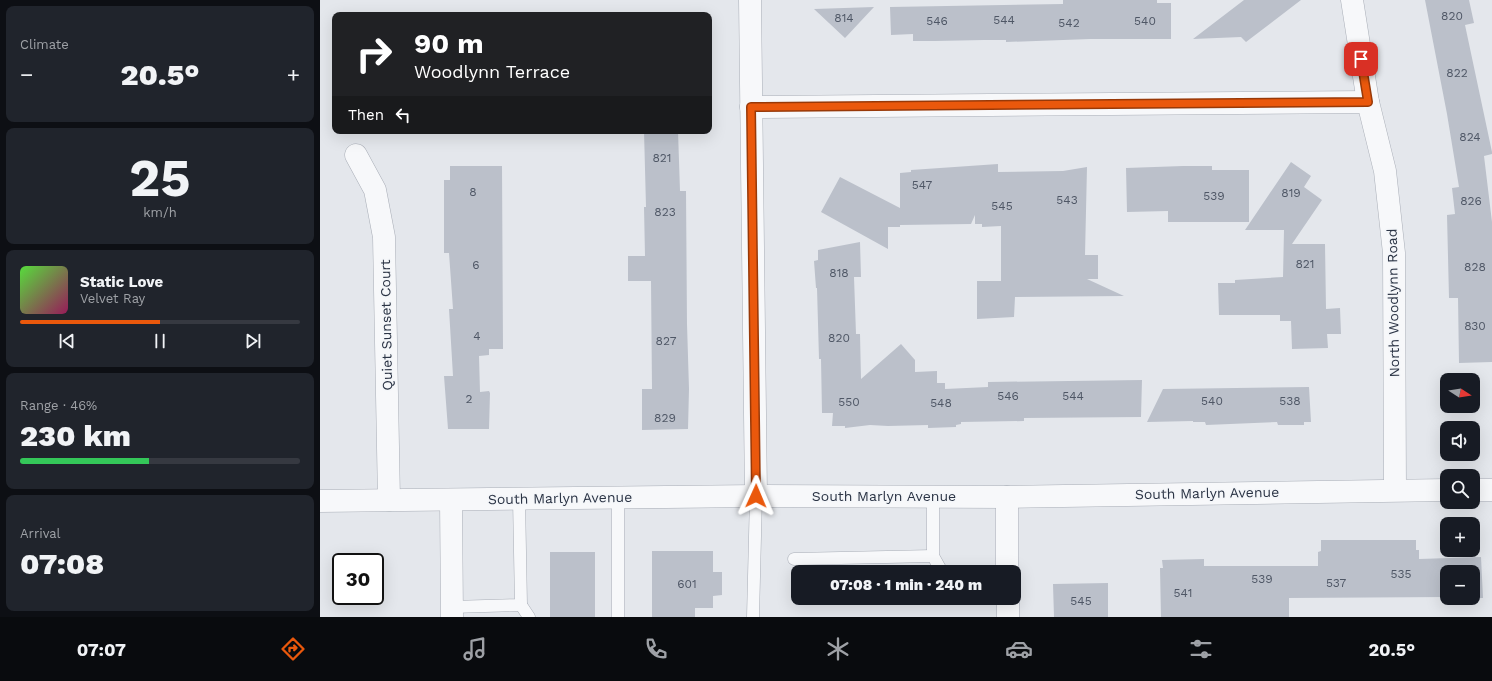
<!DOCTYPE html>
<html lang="en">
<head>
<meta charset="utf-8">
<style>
	:root { --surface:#171b24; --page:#20242c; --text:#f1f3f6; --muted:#9ea1a6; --line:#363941; --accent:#ea580c }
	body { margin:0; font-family:"Work Sans",sans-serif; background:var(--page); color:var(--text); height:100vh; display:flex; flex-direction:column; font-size:15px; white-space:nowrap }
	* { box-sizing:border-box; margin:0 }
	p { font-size:13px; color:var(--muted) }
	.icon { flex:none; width:22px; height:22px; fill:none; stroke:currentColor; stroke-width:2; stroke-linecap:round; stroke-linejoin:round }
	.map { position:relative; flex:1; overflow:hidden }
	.drawer { display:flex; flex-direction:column; gap:6px; padding:6px; background:#0d0f14; width:320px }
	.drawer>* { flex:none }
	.guide { position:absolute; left:12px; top:12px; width:380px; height:122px; border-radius:8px; box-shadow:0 4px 16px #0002; background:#202124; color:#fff; overflow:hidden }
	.needle { width:26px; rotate:102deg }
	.controls { position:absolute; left:1120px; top:373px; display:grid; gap:8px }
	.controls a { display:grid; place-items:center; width:40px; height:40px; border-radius:8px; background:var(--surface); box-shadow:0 4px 16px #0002; font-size:20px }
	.speed { position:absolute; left:12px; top:553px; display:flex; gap:8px; font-size:20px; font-weight:700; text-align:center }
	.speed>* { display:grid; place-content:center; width:52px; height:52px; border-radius:50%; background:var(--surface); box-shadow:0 4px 16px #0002; line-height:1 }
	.speed .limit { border:2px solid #111; border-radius:6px; background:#fff; color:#111 }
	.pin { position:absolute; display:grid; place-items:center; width:34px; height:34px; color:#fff; margin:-17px; border-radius:8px; box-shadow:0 2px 6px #0006 }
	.me { position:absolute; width:44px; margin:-22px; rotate:1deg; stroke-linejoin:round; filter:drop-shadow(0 0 3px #0008) }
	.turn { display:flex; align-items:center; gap:14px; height:84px; padding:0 16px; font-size:18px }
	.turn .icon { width:52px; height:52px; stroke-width:2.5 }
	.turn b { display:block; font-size:28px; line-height:34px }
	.then { display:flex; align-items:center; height:38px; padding:0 16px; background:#0003; gap:8px; font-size:15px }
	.big { font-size:30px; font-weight:800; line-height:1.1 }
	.drawer .tile { flex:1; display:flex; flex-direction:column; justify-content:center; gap:6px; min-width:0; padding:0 14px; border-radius:8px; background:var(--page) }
	.drawer .dial { align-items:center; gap:0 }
	.dial b { font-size:52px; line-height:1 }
	.song { display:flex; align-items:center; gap:12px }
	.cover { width:48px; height:48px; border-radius:6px; background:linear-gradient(135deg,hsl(110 70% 55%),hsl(330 70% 35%)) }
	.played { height:4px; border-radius:2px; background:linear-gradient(90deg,var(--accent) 50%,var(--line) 50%) }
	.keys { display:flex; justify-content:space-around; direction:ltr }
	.heat { display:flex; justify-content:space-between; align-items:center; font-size:22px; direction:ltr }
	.charge { height:6px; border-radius:3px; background:linear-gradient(90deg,#34c759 46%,var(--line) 0) }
	.trip { position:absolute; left:471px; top:565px; width:230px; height:40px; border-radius:8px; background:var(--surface); box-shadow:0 4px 16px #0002; font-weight:800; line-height:40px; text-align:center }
	.tabs { display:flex; height:64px; justify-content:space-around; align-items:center; background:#090b0e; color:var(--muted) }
	.tabs .icon { width:28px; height:28px }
	.tabs .current { color:var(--accent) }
	.tabs b { font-size:18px; color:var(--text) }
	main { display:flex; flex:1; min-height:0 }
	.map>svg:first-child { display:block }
	.building { fill:#bbc0ca }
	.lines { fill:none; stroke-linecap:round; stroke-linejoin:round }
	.service-casing { stroke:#a9aeb7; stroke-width:13 }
	.minor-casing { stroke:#a9aeb7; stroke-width:23 }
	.tertiary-casing { stroke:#a9aeb7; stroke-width:23 }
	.service { stroke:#f7f8fa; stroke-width:12 }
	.minor { stroke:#f7f8fa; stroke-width:22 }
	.tertiary { stroke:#f7f8fa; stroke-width:22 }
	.route-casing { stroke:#983908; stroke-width:10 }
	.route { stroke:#ea580c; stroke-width:7 }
	.labels { text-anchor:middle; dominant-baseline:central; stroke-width:3; stroke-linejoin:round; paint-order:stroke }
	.number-label { font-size:12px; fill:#4f5766 }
	.street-label { font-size:14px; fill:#2b3445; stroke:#f4f6f9 }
</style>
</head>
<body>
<main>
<section class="drawer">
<div class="tile"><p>Climate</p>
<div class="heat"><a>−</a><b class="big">20.5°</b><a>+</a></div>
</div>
<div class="tile dial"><b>25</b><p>km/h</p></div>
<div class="tile">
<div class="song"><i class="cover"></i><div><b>Static Love</b><p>Velvet Ray</p></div></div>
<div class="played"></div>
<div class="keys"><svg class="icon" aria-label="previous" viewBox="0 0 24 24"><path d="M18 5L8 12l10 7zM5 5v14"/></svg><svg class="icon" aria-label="pause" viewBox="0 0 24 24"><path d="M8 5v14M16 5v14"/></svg><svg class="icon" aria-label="next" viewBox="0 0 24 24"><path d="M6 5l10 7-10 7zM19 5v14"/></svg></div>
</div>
<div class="tile"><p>Range · 46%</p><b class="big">230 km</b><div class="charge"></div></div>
<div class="tile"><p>Arrival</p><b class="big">07:08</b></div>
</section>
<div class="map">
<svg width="1172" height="617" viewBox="0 0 1172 617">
	<rect width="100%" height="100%" fill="#e4e7ec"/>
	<g class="building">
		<path d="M743 0H837V3H851V39H770L686 42V40H664L615 41H593V34L571 35 570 7 743 4Z"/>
		<path d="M924 0H981L926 42 921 37 873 39Z"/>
		<path d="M1105 0H1149L1154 23 1145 25 1172 152V154L1164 156 1172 222V362L1139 363 1138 298H1129L1127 215 1135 214 1132 188 1139 187 1127 114Z"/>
		<path d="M554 7 525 38 494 9Z"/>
		<path d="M324 131H358L360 191H366L367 324 369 389 368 429 322 430V389H332L331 281H308V256H325L324 207H326Z"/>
		<path d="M971 162 991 176 984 187 1002 200 972 244H1005L1006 309 1020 308 1021 334H1007L1008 348 972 349 971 321H960V315H899L898 283H915V280L963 277 964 230H925Z"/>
		<path d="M678 164V172L743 171 767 167 765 255H778V279H767L804 296 695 297 694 317 657 319V281H681V226L662 227V224H655V215L651 224 580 225V227H568V249L501 212 520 177 580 208V173L591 172V170Z"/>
		<path d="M130 166H182L183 349H169V355L159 356 160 392 169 391 170 393 169 429H128L124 376H133L129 309H133L129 253H124V180H130Z"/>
		<path d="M863 166H892V170H929V222H848V211L807 212 806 168Z"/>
		<path d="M540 242 541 277H534L536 334H540L541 379 581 344 595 360V372L617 371V383H625V389L668 387V382L822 380 821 417 704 418V421L641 422V424L636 425V427L608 428V425L568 426 550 425 525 428V426H512L513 413H502L501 359H499L497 288H496L494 261 498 260V250Z"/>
		<path d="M989 387 991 422H984V425H958L957 422 886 425 885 422H873V421L827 422 843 389Z"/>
		<path d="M1001 540H1096V550H1099V559L1161 557 1163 598 1129 599V598H1153V572H1127V597L969 598V617H841L840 568H843L842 560 884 559V566H998V552L1001 551Z"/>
		<path d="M332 551H393V572H402V595L393 596V608H375V617H332Z"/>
		<rect x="230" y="552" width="45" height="65"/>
		<path d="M788 583V617H734L733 584Z"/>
	</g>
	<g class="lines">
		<defs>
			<g id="service">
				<path d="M613 496V556L622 572"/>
				<path d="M298 498V617"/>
				<path d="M474 559 613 556"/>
				<path d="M201 605 209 617"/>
				<path d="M132 607 201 605 199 499"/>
				<path d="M433 617 436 496"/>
			</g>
			<g id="minor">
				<path d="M430 0 436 496"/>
				<path d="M1032 0 1048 102 1065 171 1074 253 1075 490"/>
				<path d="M431 107 1048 102"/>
				<path d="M36 155 55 190 64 237 69 500"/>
				<path d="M687 497V572"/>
				<path d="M131 500 132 617"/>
				<path d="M688 598V617"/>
			</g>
			<g id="tertiary">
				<path d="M1153 490H1172"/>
				<path d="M0 501 436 496 687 497 1127 490"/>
			</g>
		</defs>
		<use href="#service" class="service-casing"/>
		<use href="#minor" class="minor-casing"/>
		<use href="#tertiary" class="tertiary-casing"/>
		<use href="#service" class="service"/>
		<use href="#minor" class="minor"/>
		<use href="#tertiary" class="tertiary"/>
	</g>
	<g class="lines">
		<defs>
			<path id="route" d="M436 496 431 107 1048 102 1041 59"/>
		</defs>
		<use href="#route" class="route-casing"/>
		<use href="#route" class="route"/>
	</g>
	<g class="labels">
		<g class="number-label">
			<text x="1132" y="16">820</text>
			<text x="524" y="18">814</text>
			<text x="684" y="20">544</text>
			<text x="617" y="21">546</text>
			<text x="825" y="21">540</text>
			<text x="749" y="23">542</text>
			<text x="1137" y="73">822</text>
			<text x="1150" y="137">824</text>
			<text x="342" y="158">821</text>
			<text x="602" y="185">547</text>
			<text x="153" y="192">8</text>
			<text x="971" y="193">819</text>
			<text x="894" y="196">539</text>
			<text x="747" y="200">543</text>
			<text x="1151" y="201">826</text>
			<text x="682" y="206">545</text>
			<text x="345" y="212">823</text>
			<text x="985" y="264">821</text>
			<text x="156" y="265">6</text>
			<text x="1155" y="267">828</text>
			<text x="519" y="273">818</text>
			<text x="1155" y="326">830</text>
			<text x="157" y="336">4</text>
			<text x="519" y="338">820</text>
			<text x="346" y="341">827</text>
			<text x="688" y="396">546</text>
			<text x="753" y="396">544</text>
			<text x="149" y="399">2</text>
			<text x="892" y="401">540</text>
			<text x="970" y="401">538</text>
			<text x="529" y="402">550</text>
			<text x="621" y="403">548</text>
			<text x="345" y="418">829</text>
			<text x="1081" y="574">535</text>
			<text x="942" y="579">539</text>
			<text x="1016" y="583">537</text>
			<text x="367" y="584">601</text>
			<text x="863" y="593">541</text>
			<text x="761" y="601">545</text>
		</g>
		<g class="street-label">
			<text transform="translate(1073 303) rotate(-91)">North Woodlynn Road</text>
			<text transform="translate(66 325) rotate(-91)">Quiet Sunset Court</text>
			<text transform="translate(887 493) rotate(-1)">South Marlyn Avenue</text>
			<text x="564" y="496">South Marlyn Avenue</text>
			<text transform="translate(240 498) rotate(-1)">South Marlyn Avenue</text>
		</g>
	</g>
</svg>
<div class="controls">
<a><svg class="needle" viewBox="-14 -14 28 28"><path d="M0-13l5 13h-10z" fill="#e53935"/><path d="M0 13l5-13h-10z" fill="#9ea1a6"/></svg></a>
<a><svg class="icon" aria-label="sound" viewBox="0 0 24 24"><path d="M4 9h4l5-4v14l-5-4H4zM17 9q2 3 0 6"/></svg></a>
<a><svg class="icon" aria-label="search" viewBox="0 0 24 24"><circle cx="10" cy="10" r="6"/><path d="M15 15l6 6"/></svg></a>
<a>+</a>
<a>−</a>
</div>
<div class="speed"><div class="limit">30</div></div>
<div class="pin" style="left:1041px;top:59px;background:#d93025"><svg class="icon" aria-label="arrive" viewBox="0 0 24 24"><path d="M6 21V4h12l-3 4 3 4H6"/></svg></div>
<svg class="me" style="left:436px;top:496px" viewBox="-20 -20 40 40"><path d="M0-17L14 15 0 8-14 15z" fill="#ea580c" stroke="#fff" stroke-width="4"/></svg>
<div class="trip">07:08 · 1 min · 240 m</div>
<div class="guide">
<div class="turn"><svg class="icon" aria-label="right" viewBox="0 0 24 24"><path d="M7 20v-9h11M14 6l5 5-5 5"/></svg><div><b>90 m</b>Woodlynn Terrace</div></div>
<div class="then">Then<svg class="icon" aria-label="left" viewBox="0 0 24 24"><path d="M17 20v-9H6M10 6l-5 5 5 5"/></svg></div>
</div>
</div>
</main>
<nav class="tabs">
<b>07:07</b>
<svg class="icon current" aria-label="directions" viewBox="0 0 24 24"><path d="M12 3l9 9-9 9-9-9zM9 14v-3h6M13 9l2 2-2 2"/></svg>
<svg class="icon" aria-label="music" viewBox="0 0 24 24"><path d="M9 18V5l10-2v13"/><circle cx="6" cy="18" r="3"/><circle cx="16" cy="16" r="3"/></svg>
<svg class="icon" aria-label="phone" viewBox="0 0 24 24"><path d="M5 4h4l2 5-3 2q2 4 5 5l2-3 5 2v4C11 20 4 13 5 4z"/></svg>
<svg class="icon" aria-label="climate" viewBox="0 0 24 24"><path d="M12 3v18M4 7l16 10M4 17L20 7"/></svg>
<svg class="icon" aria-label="car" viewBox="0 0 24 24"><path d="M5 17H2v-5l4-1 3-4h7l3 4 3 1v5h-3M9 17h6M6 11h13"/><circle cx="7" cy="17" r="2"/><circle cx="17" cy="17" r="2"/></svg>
<svg class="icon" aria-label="filters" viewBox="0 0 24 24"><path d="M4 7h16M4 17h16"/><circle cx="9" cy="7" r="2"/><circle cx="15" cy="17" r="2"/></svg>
<b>20.5°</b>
</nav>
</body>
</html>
